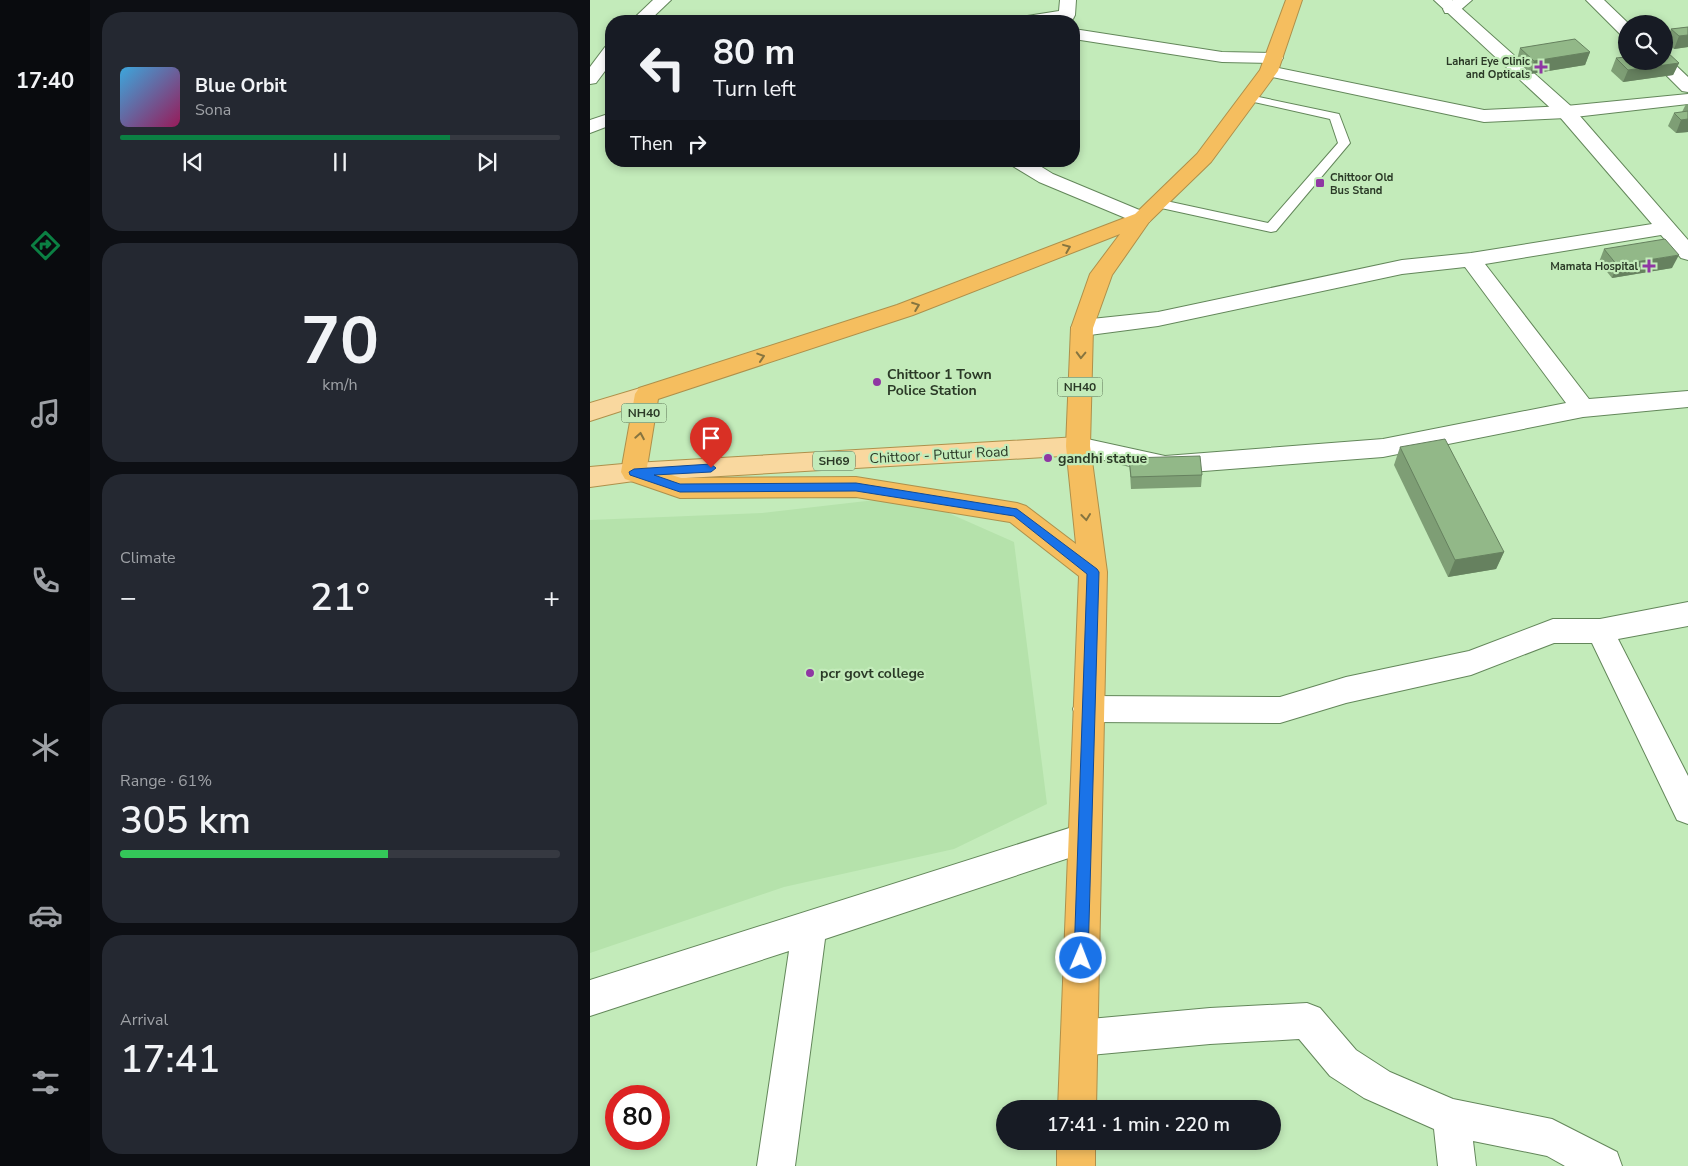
<!DOCTYPE html>
<html lang="en">
<head>
<meta charset="utf-8">
<style>
	:root { --surface:#171b24; --page:#242831; --text:#f1f3f6; --muted:#9ea1a6; --line:#363941; --accent:#0b8043 }
	body { margin:0; font-family:"Nunito Sans",sans-serif; background:var(--page); color:var(--text); height:100vh; display:flex; flex-direction:column; font-size:19px; white-space:nowrap }
	* { box-sizing:border-box; margin:0 }
	p { font-size:16px; color:var(--muted) }
	.icon { flex:none; width:28px; height:28px; fill:none; stroke:currentColor; stroke-width:2; stroke-linecap:round; stroke-linejoin:round }
	.map { position:relative; flex:1; overflow:hidden }
	.sheet { display:flex; flex-direction:column; gap:12px; padding:12px; background:#0d0f14; width:500px }
	.sheet>* { flex:none }
	.hud { position:absolute; left:15px; top:15px; width:475px; height:152px; border-radius:20px; box-shadow:0 2px 8px #0003; background:#171b24; color:var(--text); overflow:hidden }
	.fabs { position:absolute; left:1028px; top:15px; display:grid; gap:10px }
	.fabs a { display:grid; place-items:center; width:55px; height:55px; border-radius:50%; background:var(--surface); box-shadow:0 2px 8px #0003; font-size:25px }
	.speed { position:absolute; left:15px; top:1085px; display:flex; gap:10px; font-size:25px; font-weight:700; text-align:center }
	.speed>* { display:grid; place-content:center; width:65px; height:65px; border-radius:50%; background:var(--surface); box-shadow:0 2px 8px #0003; line-height:1 }
	.speed .limit { border:8px solid #d22; background:#fff; color:#111 }
	.pin { position:absolute; display:grid; place-items:center; width:42px; height:42px; color:#fff; margin:-51px -21px; border-radius:50% 50% 50% 0; rotate:-45deg; box-shadow:0 0 5px #0007 }
	.pin .icon { rotate:45deg }
	.me { position:absolute; width:55px; margin:-28px; rotate:1deg; stroke-linejoin:round; filter:drop-shadow(0 0 4px #0008) }
	.turn { display:flex; align-items:center; gap:18px; height:105px; padding:0 25px; font-size:22px }
	.turn .icon { width:65px; height:65px; stroke-width:2.5 }
	.turn b { display:block; font-size:35px; line-height:42px }
	.then { display:flex; align-items:center; height:48px; padding:0 25px; background:#0003; gap:10px; font-size:19px }
	.big { font-size:38px; font-weight:600; line-height:1.1 }
	.sheet .card { flex:1; display:flex; flex-direction:column; justify-content:center; gap:8px; min-width:0; padding:0 18px; border-radius:20px; background:var(--page) }
	.sheet .dial { align-items:center; gap:0 }
	.dial b { font-size:65px; line-height:1 }
	.song { display:flex; align-items:center; gap:15px }
	.cover { width:60px; height:60px; border-radius:8px; background:linear-gradient(135deg,hsl(200 70% 55%),hsl(330 70% 35%)) }
	.played { height:5px; border-radius:2px; background:linear-gradient(90deg,var(--accent) 75%,var(--line) 75%) }
	.keys { display:flex; justify-content:space-around; direction:ltr }
	.heat { display:flex; justify-content:space-between; align-items:center; font-size:28px; direction:ltr }
	.charge { height:8px; border-radius:4px; background:linear-gradient(90deg,#34c759 61%,var(--line) 0) }
	.trip { position:absolute; left:406px; top:1100px; width:285px; height:50px; border-radius:25px; background:var(--surface); box-shadow:0 2px 8px #0003; font-weight:600; line-height:50px; text-align:center }
	main { display:flex; flex:1; min-height:0 }
	.dock { display:flex; flex-direction:column; width:90px; justify-content:space-around; align-items:center; background:#090b0e; color:var(--muted) }
	.dock .icon { width:35px; height:35px }
	.dock .on { color:var(--accent) }
	.dock b { font-size:22px; color:var(--text) }
	.map>svg:first-child { display:block }
	.built { fill:#b5e2ab }
	.lines { fill:none; stroke-linecap:round; stroke-linejoin:round }
	.lane-casing { stroke:#63875a; stroke-width:2 }
	.street-casing { stroke:#63875a; stroke-width:2 }
	.secondary-casing { stroke:#63875a; stroke-width:2 }
	.primary-casing { stroke:#ae904b; stroke-width:2 }
	.highway-casing { stroke:#ae904b; stroke-width:2 }
	.lane { fill:#fff; fill-rule:evenodd }
	.street { fill:#fff; fill-rule:evenodd }
	.secondary { fill:#fff; fill-rule:evenodd }
	.primary { fill:#f9d89f; fill-rule:evenodd }
	.highway { fill:#f5be5f; fill-rule:evenodd }
	.wall { fill:#7e9e75 }
	.shaded-wall { fill:#66815f }
	.building { fill:#92b888; stroke:#66815f }
	.oneway { stroke:#867540 }
	.route { fill:#1a73e8; stroke:#114b97 }
	.poi-dot { fill:#8f37a3; stroke:#c3ebba; stroke-width:2 }
	.labels { text-anchor:middle; dominant-baseline:central; stroke-width:4.5; stroke-linejoin:round; paint-order:stroke }
	.far-poi-label { font-size:11px; font-weight:bold; fill:#2b3a27; stroke:#c3ebba; text-anchor:end }
	.shield { fill:#c3ebba; stroke:#596f53; stroke-width:1 }
	.shield-label { font-size:12px; font-weight:bold; fill:#2b3a27 }
	.poi-label { font-size:14px; font-weight:bold; fill:#2b3a27; stroke:#c3ebba; text-anchor:start }
	.street-label { font-size:14px; fill:#2b3a27; stroke:#c3ebba }
</style>
</head>
<body>
<main>
<nav class="dock">
<b>17:40</b>
<svg class="icon on" aria-label="directions" viewBox="0 0 24 24"><path d="M12 3l9 9-9 9-9-9zM9 14v-3h6M13 9l2 2-2 2"/></svg>
<svg class="icon" aria-label="music" viewBox="0 0 24 24"><path d="M9 18V5l10-2v13"/><circle cx="6" cy="18" r="3"/><circle cx="16" cy="16" r="3"/></svg>
<svg class="icon" aria-label="phone" viewBox="0 0 24 24"><path d="M5 4h4l2 5-3 2q2 4 5 5l2-3 5 2v4C11 20 4 13 5 4z"/></svg>
<svg class="icon" aria-label="climate" viewBox="0 0 24 24"><path d="M12 3v18M4 7l16 10M4 17L20 7"/></svg>
<svg class="icon" aria-label="car" viewBox="0 0 24 24"><path d="M5 17H2v-5l4-1 3-4h7l3 4 3 1v5h-3M9 17h6M6 11h13"/><circle cx="7" cy="17" r="2"/><circle cx="17" cy="17" r="2"/></svg>
<svg class="icon" aria-label="filters" viewBox="0 0 24 24"><path d="M4 7h16M4 17h16"/><circle cx="9" cy="7" r="2"/><circle cx="15" cy="17" r="2"/></svg>
</nav>
<section class="sheet">
<div class="card">
<div class="song"><i class="cover"></i><div><b>Blue Orbit</b><p>Sona</p></div></div>
<div class="played"></div>
<div class="keys"><svg class="icon" aria-label="previous" viewBox="0 0 24 24"><path d="M18 5L8 12l10 7zM5 5v14"/></svg><svg class="icon" aria-label="pause" viewBox="0 0 24 24"><path d="M8 5v14M16 5v14"/></svg><svg class="icon" aria-label="next" viewBox="0 0 24 24"><path d="M6 5l10 7-10 7zM19 5v14"/></svg></div>
</div>
<div class="card dial"><b>70</b><p>km/h</p></div>
<div class="card"><p>Climate</p>
<div class="heat"><a>−</a><b class="big">21°</b><a>+</a></div>
</div>
<div class="card"><p>Range · 61%</p><b class="big">305 km</b><div class="charge"></div></div>
<div class="card"><p>Arrival</p><b class="big">17:41</b></div>
</section>
<div class="map">
<svg width="1098" height="1166" viewBox="0 0 1098 1166">
	<rect width="100%" height="100%" fill="#c3ebba"/>
	<path class="built" d="M320 496 424 542 457 804 364 849 194 887 0 953V520L172 513Z"/>
	<g class="lines">
		<defs>
			<path id="lane" d="M659 95 749 114 760 143 686 231 681 232 562 206 561 203 567 199 678 223 748 143 740 119 655 100 653 98Z"/>
			<g id="street">
				<path d="M63 0H81L59 21H41Z"/>
				<path d="M470 0H486L485 15 483 19 469 21H429L431 17 469 11Z"/>
				<path d="M863 0H882L867 13H855L853 9Z"/>
				<path d="M996 0H1014L1039 24H1036V35L1030 34Z"/>
				<path d="M484 29 632 52 684 53 690 54 693 58 690 62 684 63 632 62 484 39Z"/>
				<path d="M21 46V63L6 83 0 84V67L15 47Z"/>
				<path d="M1074 56 1077 57 1098 77V92L1092 91 1062 61H1074Z"/>
				<path d="M679 66 894 110 976 106 1098 94V104L976 118 894 122 673 75 670 71 673 67Z"/>
				<path d="M21 113V125L0 133V120Z"/>
				<path d="M418 161H442L463 174 559 214 562 218 559 222 552 224 545 222 449 182 421 165Z"/>
				<path d="M1098 602V626L1028 639 1098 776V824L1087 820 1002 643H964L881 675 756 703 690 723 498 722 487 718 483 709 487 700 498 696 690 697 756 677 879 651 963 619H1010Z"/>
				<path d="M495 823 506 827 511 838 506 849 235 939 205 1166H167L199 951 0 1016V980Z"/>
				<path d="M717 1003 730 1008 766 1050 800 1072 863 1099 962 1119 1027 1152 1032 1166H975L957 1156 883 1141 886 1166H848L844 1129 774 1098 740 1076 709 1039 620 1044 489 1056 476 1051 471 1038 476 1025 489 1020 620 1008Z"/>
			</g>
			<path id="secondary" d="M844 0H862L983 108 1098 240V260L1091 258 1071 235 895 264 999 399 1098 391V407L993 417 793 457 575 474 479 452 476 446 479 440 488 437 575 456 793 439 976 403 875 267 812 274 568 326 492 336 484 333 481 328 484 323 492 320 568 312 812 260 881 253 1062 224 969 116Z"/>
			<g id="primary">
				<path d="M57 386 65 388 69 394 65 400 0 421V403Z"/>
				<path d="M488 437 497 440 500 446 497 452 488 455 44 481 0 487V467L44 463Z"/>
			</g>
			<g id="highway">
				<path d="M696 0H712L688 71 621 162 559 222 522 275 503 328 500 446 517 572 506 1109H468L489 576 420 522 266 497 90 498 35 479 31 472 45 394 49 388 307 305 545 214 607 154 670 70ZM530 234 500 274 481 328 476 446 486 544 436 506 427 503 266 477 91 478 57 467 68 399 323 315Z"/>
				<rect x="467" y="1141" width="38" height="25"/>
			</g>
		</defs>
		<use href="#lane" class="lane-casing"/>
		<use href="#street" class="street-casing"/>
		<use href="#secondary" class="secondary-casing"/>
		<use href="#primary" class="primary-casing"/>
		<use href="#highway" class="highway-casing"/>
		<use href="#lane" class="lane"/>
		<use href="#street" class="street"/>
		<use href="#secondary" class="secondary"/>
		<use href="#primary" class="primary"/>
		<use href="#highway" class="highway"/>
	</g>
	<g class="wall">
		<path d="M1098 27V47L1084 49 1076 42 1081 29Z"/>
		<path d="M930 48 1000 52 995 65 940 74 927 60Z"/>
		<path d="M1026 58 1089 63 1083 75 1033 82 1021 71Z"/>
		<path d="M1096 104H1098V132L1086 133 1078 126 1084 113 1092 112Z"/>
		<path d="M1014 249 1082 268 1022 278 1009 262Z"/>
		<path d="M810 447 914 552 906 569 858 577 804 465Z"/>
		<path d="M539 458 612 475 611 487 541 489Z"/>
	</g>
	<g class="shaded-wall">
		<path d="M1098 35V47L1084 49 1089 36Z"/>
		<path d="M1000 52 995 65 940 74 944 61Z"/>
		<path d="M1089 63 1083 75 1033 82 1038 70Z"/>
		<path d="M1098 119V132L1086 133 1091 120Z"/>
		<path d="M1089 255 1082 268 1022 278 1027 265Z"/>
		<path d="M914 552 906 569 858 577 865 560Z"/>
	</g>
	<g class="building">
		<path d="M1098 27V35L1089 36 1081 29Z"/>
		<path d="M985 39 1000 52 944 61 930 48Z"/>
		<path d="M1076 51 1089 63 1038 70 1026 58 1036 57V61H1074V52Z"/>
		<path d="M1098 111V119L1091 120 1084 113Z"/>
		<path d="M1075 239 1089 255 1027 265 1014 249Z"/>
		<path d="M855 439 914 552 865 560 810 447Z"/>
		<path d="M610 456 612 475 541 477 539 458Z"/>
	</g>
	<defs><path id="oneway-chevron" d="M-2-3.5L2.5 0L-2 3.5" fill="none" stroke-width="1.6" stroke-linecap="round" stroke-linejoin="round" transform="scale(1.25)"/></defs>
	<g class="oneway">
		<use href="#oneway-chevron" transform="translate(477 248) rotate(-22)"/>
		<use href="#oneway-chevron" transform="translate(326 306) rotate(-21)"/>
		<use href="#oneway-chevron" transform="translate(491 355) rotate(92)"/>
		<use href="#oneway-chevron" transform="translate(171 357) rotate(-18)"/>
		<use href="#oneway-chevron" transform="translate(50 436) rotate(-80)"/>
		<use href="#oneway-chevron" transform="translate(496 517) rotate(83)"/>
	</g>
	<path class="route" d="M121 464 126 468 121 472 64 475 90 484 266 483 427 509 507 569 509 572 498 958 496 963 491 965 486 963 484 958 497 574 424 516 266 491 90 492 40 475 39 472 44 469Z"/>
	<g class="poi-dot">
		<path d="M948.5 59.5h5v5h5v5h-5v5h-5v-5h-5v-5h5z"/>
		<rect x="725" y="178" width="10" height="10" rx="2.5"/>
		<path d="M1056.5 258.5h5v5h5v5h-5v5h-5v-5h-5v-5h5z"/>
		<circle cx="287" cy="382" r="5"/>
		<circle cx="458" cy="458" r="5"/>
		<circle cx="220" cy="673" r="5"/>
	</g>
	<g class="labels">
		<g class="far-poi-label">
			<text x="940" y="61">Lahari Eye Clinic<tspan x="940" dy="13">and Opticals</tspan></text>
			<text x="740" y="177" text-anchor="start">Chittoor Old<tspan x="740" dy="13">Bus Stand</tspan></text>
			<text x="1048" y="266">Mamata Hospital</text>
		</g>
		<g class="shield">
			<rect x="467.5" y="377.5" width="45" height="19" rx="4"/>
			<rect x="31.5" y="403.5" width="45" height="19" rx="4"/>
			<rect x="223" y="451.5" width="42" height="19" rx="4"/>
		</g>
		<g class="shield-label">
			<text x="490" y="387">NH40</text>
			<text x="54" y="413">NH40</text>
			<text x="244" y="461">SH69</text>
		</g>
		<g class="poi-label">
			<text x="297" y="374">Chittoor 1 Town<tspan x="297" dy="16">Police Station</tspan></text>
			<text x="468" y="458">gandhi statue</text>
			<text x="230" y="673">pcr govt college</text>
		</g>
		<g class="street-label">
			<text transform="translate(349 455) rotate(-3)">Chittoor - Puttur Road</text>
		</g>
	</g>
</svg>
<div class="fabs">
<a><svg class="icon" aria-label="search" viewBox="0 0 24 24"><circle cx="10" cy="10" r="6"/><path d="M15 15l6 6"/></svg></a>
</div>
<div class="speed"><div class="limit">80</div></div>
<div class="pin" style="left:121px;top:468px;background:#d93025"><svg class="icon" aria-label="arrive" viewBox="0 0 24 24"><path d="M6 21V4h12l-3 4 3 4H6"/></svg></div>
<svg class="me" style="left:491px;top:958px" viewBox="-20 -20 40 40"><circle r="17" fill="#1a73e8" stroke="#fff" stroke-width="3"/><path d="M0-11L8 9 0 5-8 9z" fill="#fff"/></svg>
<div class="trip">17:41 · 1 min · 220 m</div>
<div class="hud">
<div class="turn"><svg class="icon" aria-label="left" viewBox="0 0 24 24"><path d="M17 20v-9H6M10 6l-5 5 5 5"/></svg><div><b>80 m</b>Turn left</div></div>
<div class="then">Then<svg class="icon" aria-label="right" viewBox="0 0 24 24"><path d="M7 20v-9h11M14 6l5 5-5 5"/></svg></div>
</div>
</div>
</main>
</body>
</html>
